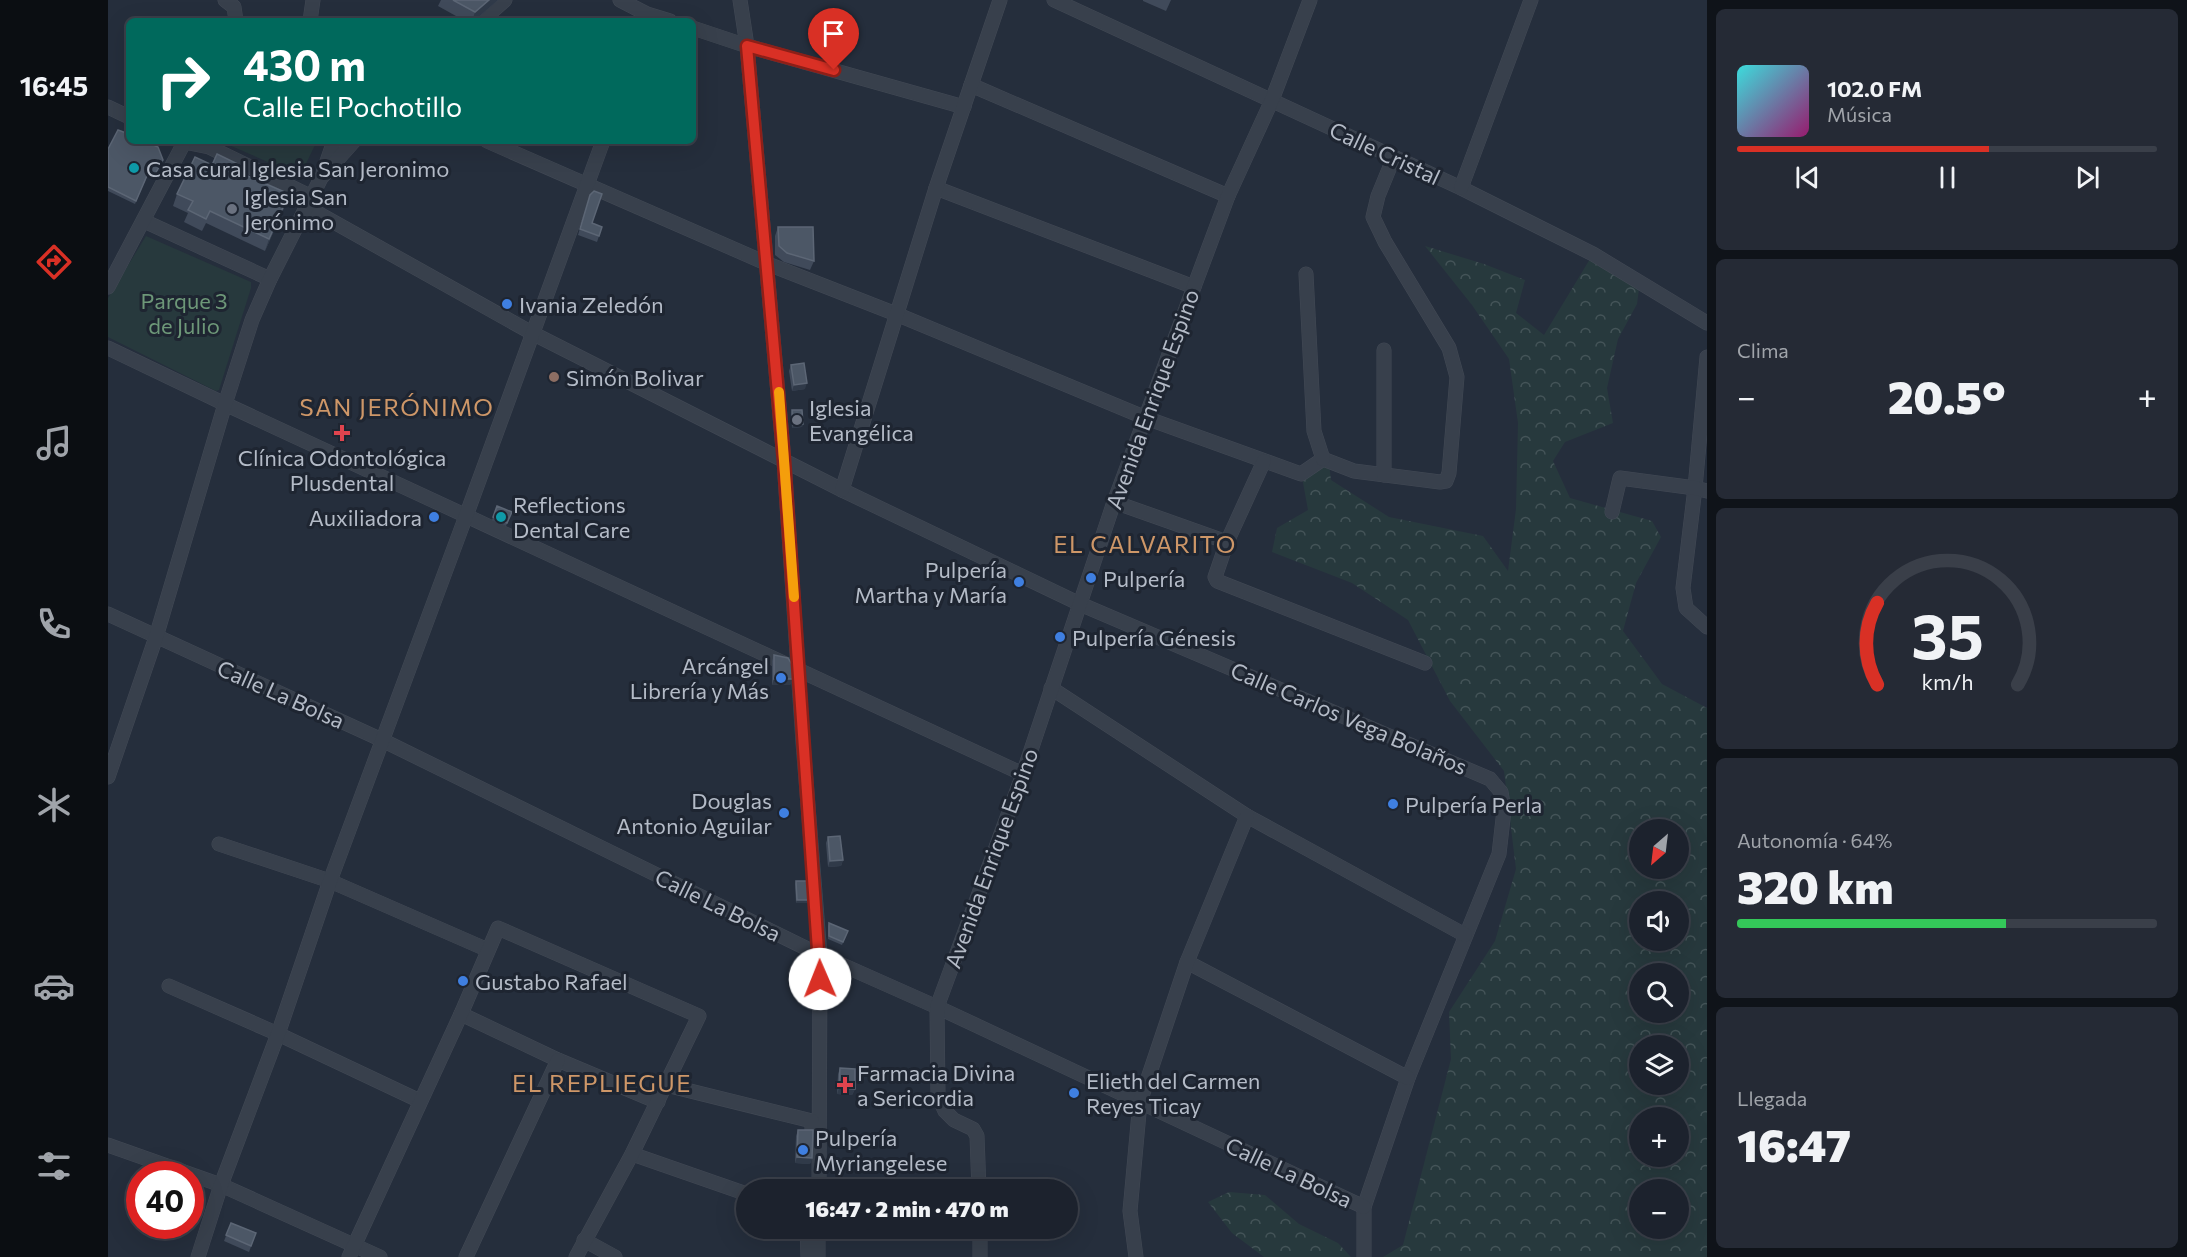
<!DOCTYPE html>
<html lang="es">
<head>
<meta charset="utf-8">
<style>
	:root { --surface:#1c222d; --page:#252a35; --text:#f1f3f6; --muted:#a0a4aa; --line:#3a3f49; --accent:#d93025 }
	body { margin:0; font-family:Commissioner,sans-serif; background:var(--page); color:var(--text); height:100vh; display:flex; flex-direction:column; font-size:22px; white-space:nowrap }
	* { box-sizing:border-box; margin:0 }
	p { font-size:20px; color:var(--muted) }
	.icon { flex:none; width:33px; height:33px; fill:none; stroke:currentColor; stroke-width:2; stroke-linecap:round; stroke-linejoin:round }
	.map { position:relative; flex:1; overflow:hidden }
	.side { display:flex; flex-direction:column; gap:9px; padding:9px; background:#0f1319; width:480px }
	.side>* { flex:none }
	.hud { position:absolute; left:18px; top:18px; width:570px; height:126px; border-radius:9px; box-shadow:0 6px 24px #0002,0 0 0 2px var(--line); background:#00695c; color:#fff; overflow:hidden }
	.needle { width:39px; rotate:208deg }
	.buttons { position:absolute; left:1521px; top:819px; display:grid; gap:12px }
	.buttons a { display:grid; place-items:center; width:60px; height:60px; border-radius:50%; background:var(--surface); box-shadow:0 6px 24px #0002,0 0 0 2px var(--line); font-size:30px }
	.speed { position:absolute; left:18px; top:1161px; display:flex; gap:12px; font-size:30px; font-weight:700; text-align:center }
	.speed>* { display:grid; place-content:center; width:78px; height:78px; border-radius:50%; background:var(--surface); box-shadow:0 6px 24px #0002,0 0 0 2px var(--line); line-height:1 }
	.speed .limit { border:9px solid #d22; background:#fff; color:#111 }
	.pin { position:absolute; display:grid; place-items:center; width:51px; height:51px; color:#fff; margin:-62px -26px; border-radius:50% 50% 50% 0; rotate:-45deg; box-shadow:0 0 6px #0007 }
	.pin .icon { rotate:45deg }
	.me { position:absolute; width:66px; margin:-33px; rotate:359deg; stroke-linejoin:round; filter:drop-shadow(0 0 4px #0008) }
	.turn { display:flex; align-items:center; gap:21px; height:126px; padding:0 18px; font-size:27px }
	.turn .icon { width:78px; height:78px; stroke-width:2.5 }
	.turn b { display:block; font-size:42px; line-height:51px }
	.big { font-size:45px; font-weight:800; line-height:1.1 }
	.side .card { flex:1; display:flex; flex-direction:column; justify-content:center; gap:9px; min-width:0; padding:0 21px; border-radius:9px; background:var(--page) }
	.side .dial { align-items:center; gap:0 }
	.dial svg { height:156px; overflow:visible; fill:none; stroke:var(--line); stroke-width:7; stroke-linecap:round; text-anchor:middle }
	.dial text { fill:var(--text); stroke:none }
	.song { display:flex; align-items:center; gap:18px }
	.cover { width:72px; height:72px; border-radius:9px; background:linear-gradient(135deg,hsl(180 70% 55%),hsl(320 70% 35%)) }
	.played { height:6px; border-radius:3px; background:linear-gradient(90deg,var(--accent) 60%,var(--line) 60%) }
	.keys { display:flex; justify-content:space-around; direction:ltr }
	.heat { display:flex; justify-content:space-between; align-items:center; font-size:33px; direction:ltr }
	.charge { height:9px; border-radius:4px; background:linear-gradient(90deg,#34c759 64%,var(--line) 0) }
	.trip { position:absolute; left:628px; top:1179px; width:342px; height:60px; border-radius:30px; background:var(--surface); box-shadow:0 6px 24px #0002,0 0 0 2px var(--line); font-weight:800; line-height:60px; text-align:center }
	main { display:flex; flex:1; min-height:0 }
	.dock { display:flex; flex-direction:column; width:108px; justify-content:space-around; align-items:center; background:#0b0e12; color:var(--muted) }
	.dock .icon { width:42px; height:42px }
	.dock .current { color:var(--accent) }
	.dock b { font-size:27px; color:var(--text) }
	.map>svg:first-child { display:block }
	.green { fill:#27393d }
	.forest { fill:url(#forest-crowns); fill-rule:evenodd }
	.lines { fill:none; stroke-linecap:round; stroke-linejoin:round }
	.minor-casing { stroke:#424955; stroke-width:15 }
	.minor { stroke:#38404c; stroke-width:14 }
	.wall { fill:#404a5a }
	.shaded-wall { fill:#303a49 }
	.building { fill:#4c5766; stroke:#5c6675; stroke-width:1.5 }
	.route-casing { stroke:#8d1f18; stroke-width:15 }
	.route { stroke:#d93025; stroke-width:10 }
	.slow { stroke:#f59e0b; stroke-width:10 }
	.culture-dot { fill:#0f9aa8; stroke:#1e2531; stroke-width:2 }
	.worship-dot { fill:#6b7280; stroke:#1e2531; stroke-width:2 }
	.shop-dot { fill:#3f7fe0; stroke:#1e2531; stroke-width:2 }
	.education-dot { fill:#8d6e63; stroke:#1e2531; stroke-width:2 }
	.health-dot { fill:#e0444e; stroke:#1e2531; stroke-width:2 }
	.labels { text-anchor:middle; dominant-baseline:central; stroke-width:6; stroke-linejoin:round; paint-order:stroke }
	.street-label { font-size:22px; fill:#b4bbc7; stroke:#1e2531 }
	.poi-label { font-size:22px; fill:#b4bbc7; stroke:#1e2531; text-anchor:start }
	.park-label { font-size:22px; fill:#6d9778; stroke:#1e2531 }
	.neighbourhood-label { font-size:24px; letter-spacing:1.5px; fill:#ce9768; stroke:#1e2531 }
</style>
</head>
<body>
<main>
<nav class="dock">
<b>16:45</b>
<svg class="icon current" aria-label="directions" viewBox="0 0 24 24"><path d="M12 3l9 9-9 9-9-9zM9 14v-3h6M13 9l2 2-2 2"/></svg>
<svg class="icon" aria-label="music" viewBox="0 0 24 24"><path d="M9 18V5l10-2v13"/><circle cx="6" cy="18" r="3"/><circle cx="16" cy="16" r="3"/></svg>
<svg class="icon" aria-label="phone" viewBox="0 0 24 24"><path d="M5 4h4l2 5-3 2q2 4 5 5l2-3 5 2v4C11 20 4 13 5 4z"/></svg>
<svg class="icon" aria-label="climate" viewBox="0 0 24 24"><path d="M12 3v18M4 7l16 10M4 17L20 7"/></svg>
<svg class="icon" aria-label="car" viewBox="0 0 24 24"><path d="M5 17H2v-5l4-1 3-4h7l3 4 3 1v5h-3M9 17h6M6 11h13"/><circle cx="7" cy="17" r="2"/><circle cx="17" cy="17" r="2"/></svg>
<svg class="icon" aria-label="filters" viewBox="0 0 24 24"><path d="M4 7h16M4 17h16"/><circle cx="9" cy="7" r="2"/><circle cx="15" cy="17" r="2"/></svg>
</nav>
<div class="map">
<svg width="1599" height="1257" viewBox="0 0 1599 1257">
	<defs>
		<pattern id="forest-crowns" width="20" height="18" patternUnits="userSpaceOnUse" patternTransform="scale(1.5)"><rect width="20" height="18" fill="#27393d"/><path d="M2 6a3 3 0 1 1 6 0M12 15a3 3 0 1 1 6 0" fill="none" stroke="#445458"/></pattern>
	</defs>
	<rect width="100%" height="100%" fill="#252e3c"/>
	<g class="green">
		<path d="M112 141H209L192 176Z"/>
		<path d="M38 236 143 282V288L111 390 108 391 0 337V298Z"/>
	</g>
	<g class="forest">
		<path d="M1317 246 1376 264 1417 280 1408 313 1436 335 1485 254 1532 281 1529 304 1510 339 1499 388 1505 423 1457 442 1445 461 1462 498 1544 521 1553 537 1528 583 1515 631 1554 684 1599 708V1257H1275L1295 1245 1343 1059 1341 1012 1387 941 1408 869 1396 771 1342 701 1300 620 1244 583 1164 552 1169 528 1200 510 1194 477 1221 464 1223 480 1281 517 1375 536 1400 571 1408 509 1410 423 1401 359 1364 305ZM1532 830H1570V868H1532ZM1532 902H1570V940H1532ZM1532 974H1570V1012H1532ZM1532 1046H1570V1084H1532ZM1532 1118H1570V1156H1532ZM1532 1190H1570V1228H1532Z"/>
		<path d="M1121 1192 1157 1195 1191 1224 1230 1243 1243 1257H1156L1124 1233 1100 1202Z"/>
	</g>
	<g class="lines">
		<defs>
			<g id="minor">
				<path d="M117 0 126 7 128 21"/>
				<path d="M512 0 539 14 562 21"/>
				<path d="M632 0 639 46 676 461 695 743 712 955 711 1190"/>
				<path d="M946 0 1353 188 1485 254 1599 323"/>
				<path d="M202 21 205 0"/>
				<path d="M373 21 397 0"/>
				<path d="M585 28 639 46 856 107"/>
				<path d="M863 85 1120 196"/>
				<path d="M0 107 21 117"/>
				<path d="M71 141 101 147 204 197"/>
				<path d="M379 141 660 264 788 314 1038 418 1193 474 1215 459 1246 471 1332 482 1338 481 1341 473 1349 377 1341 348 1277 242 1265 217 1270 196 1286 157"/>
				<path d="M215 173 226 141"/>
				<path d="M828 188 1086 287"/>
				<path d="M1353 188 1423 0"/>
				<path d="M199 207 424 333 734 490 972 604 1382 779 1393 792 1396 810 1391 854 1300 1078 1256 1207V1257"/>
				<path d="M36 221 162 279"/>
				<path d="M1198 274 1206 431 1215 459"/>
				<path d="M0 287 77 141"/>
				<path d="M0 348 117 404 915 774"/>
				<path d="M1599 357 1587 488 1575 588 1578 608 1599 627"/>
				<path d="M1156 461 1119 542 1107 577 1109 581 1317 663"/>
				<path d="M1276 475V350"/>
				<path d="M734 490 828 188 892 0"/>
				<path d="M1006 502 1119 542"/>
				<path d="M1504 512 1512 478 1587 488 1599 491"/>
				<path d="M0 614 274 740 712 955 829 1007 1256 1207"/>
				<path d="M943 688 1139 816 1357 935"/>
				<path d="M0 777 48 637 117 404 144 320 162 279 213 178 246 141"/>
				<path d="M111 844 222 881 380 950"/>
				<path d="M1079 962 1300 1078"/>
				<path d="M61 986 170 1034 312 1101"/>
				<path d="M353 1014 450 1060 550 1102"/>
				<path d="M558 1085 704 1121V1136"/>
				<path d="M0 1145 113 1185 272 1257"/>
				<path d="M524 1154 639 1194"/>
				<path d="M871 1190 869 1136 865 1129 846 1120 837 1111 830 1096 829 1007 915 774 1006 502 1086 287 1120 196 1164 100 1202 0"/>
				<path d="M699 1228 700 1257"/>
				<path d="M872 1228V1257"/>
				<path d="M476 1240 507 1257"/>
				<path d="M90 1257 113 1185 170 1034 222 881 358 516 495 141"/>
				<path d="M241 1257 353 1014 390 928 591 1016 524 1154 468 1257"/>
				<path d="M358 1257 450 1060"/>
				<path d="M710 1257V1228"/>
				<path d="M1028 1257 1022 1211 1032 1102 1079 962 1139 816"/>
			</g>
		</defs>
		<use href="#minor" class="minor-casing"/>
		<use href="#minor" class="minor"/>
	</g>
	<g class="wall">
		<path d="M333 0H390L366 21H357L330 6Z"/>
		<path d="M1035 0H1063L1058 11 1035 1Z"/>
		<path d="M0 149 55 160 46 177 40 174 27 204 0 191Z"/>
		<path d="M104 165 136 167 134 173 177 206 157 251 98 223 94 231 76 222 80 213 65 206 69 194Z"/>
		<path d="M482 195 484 223 494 227 489 242 470 235Z"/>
		<path d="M670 227 706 261 702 270 676 262 667 255V236Z"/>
		<path d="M683 365 697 389 684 391 681 371Z"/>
		<path d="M684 410 695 424 694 427 684 428 683 414Z"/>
		<path d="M389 506 404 512 398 526 384 520Z"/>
		<path d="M666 655 685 679 682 685H664V661Z"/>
		<path d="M720 837 735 860 733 866 720 867 718 843Z"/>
		<path d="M688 881 700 900 699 903H688L687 884Z"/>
		<path d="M721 923 740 931 734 945 720 939V926Z"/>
		<path d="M732 1068 747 1089 744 1095 729 1094 730 1074Z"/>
		<path d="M690 1130 704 1158 702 1164 687 1163 688 1136Z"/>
		<path d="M123 1223 148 1233 141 1252 116 1241Z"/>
	</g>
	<g class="shaded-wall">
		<path d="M381 0H390L366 21H364L367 12Z"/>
		<path d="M181 194 177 206 157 251 161 239Z"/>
		<path d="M699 383 697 389 684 391 686 385Z"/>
		<path d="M695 424 694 427 684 428 685 425Z"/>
		<path d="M666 679H685L682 685H664Z"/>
		<path d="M735 860 733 866 720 867 722 861Z"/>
		<path d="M689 900H700L699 903H688Z"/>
		<path d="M731 1088 747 1089 744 1095 729 1094Z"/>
		<path d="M689 1157 704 1158 702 1164 687 1163Z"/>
		<path d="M717 1228H727L726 1231H717Z"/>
	</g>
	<g class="building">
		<path d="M345 0H381L367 12Z"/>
		<path d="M10 130 21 134V141H36L50 147 55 160 47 174 41 171 28 201 0 187V149Z"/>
		<path d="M109 154 136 167 133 173 181 194 161 239 102 211 98 219 80 210 85 201 69 194 87 157 104 165Z"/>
		<path d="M486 191 494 194 484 223 494 227 491 236 472 229 482 195Z"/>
		<path d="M670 227H705L706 261 679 253 671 246Z"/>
		<path d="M696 363 699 383 686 385 683 365Z"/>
		<path d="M684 410H694L695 424 685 425Z"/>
		<path d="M389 506 404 512 399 523 385 517Z"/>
		<path d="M666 655 680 658 685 666V679H666Z"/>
		<path d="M732 836 735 860 722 861 720 837Z"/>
		<path d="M688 881H700V900H689Z"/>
		<path d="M721 923 740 931 735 942 721 936Z"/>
		<path d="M732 1068 747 1069V1089L731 1088Z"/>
		<path d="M690 1130H705L704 1158 689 1157Z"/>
		<path d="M123 1223 148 1233 143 1246 118 1235Z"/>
	</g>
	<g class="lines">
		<defs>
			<path id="route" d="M712 979 676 461 639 46 726 70"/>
		</defs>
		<use href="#route" class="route-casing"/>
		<use href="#route" class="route"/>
		<path class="slow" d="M671 392 686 597"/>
	</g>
	<g class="culture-dot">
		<circle cx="26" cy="168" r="6"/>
		<circle cx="393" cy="517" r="6"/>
	</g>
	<g class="worship-dot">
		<circle cx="124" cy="209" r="6"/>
		<circle cx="689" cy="420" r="6"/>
	</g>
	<g class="shop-dot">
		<circle cx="399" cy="304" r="6"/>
		<circle cx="326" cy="517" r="6"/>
		<circle cx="983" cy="578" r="6"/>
		<circle cx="911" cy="582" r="6"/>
		<circle cx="952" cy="637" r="6"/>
		<circle cx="673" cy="678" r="6"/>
		<circle cx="1285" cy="804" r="6"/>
		<circle cx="676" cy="813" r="6"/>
		<circle cx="355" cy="981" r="6"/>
		<circle cx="966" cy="1093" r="6"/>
		<circle cx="695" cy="1150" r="6"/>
	</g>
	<circle class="education-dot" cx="446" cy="377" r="6"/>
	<g class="health-dot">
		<path d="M231 424h6v6h6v6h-6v6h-6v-6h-6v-6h6z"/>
		<path d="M734 1076h6v6h6v6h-6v6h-6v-6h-6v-6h6z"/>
	</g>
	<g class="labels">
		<g class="street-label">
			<text transform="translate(1277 153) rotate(25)">Calle Cristal</text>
			<text transform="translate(1044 399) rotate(-70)">Avenida Enrique Espino</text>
			<text transform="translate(173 694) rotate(24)">Calle La Bolsa</text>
			<text transform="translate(1241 718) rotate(23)">Calle Carlos Vega Bolaños</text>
			<text transform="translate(883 858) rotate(-70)">Avenida Enrique Espino</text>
			<text transform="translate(610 905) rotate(26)">Calle La Bolsa</text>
			<text transform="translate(1181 1172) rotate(25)">Calle La Bolsa</text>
		</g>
		<g class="poi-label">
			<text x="38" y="168">Casa cural Iglesia San Jeronimo</text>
			<text x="136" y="196">Iglesia San<tspan x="136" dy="25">Jerónimo</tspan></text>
			<text x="411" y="304">Ivania Zeledón</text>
			<text x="458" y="377">Simón Bolivar</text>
			<text x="701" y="407">Iglesia<tspan x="701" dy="25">Evangélica</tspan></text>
			<text x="234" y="457" text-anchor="middle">Clínica Odontológica<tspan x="234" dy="25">Plusdental</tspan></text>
			<text x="405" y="504">Reflections<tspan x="405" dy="25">Dental Care</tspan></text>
			<text x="314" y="517" text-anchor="end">Auxiliadora</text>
			<text x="899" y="569" text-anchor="end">Pulpería<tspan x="899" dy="25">Martha y María</tspan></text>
			<text x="995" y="578">Pulpería</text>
			<text x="964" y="637">Pulpería Génesis</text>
			<text x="661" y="665" text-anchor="end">Arcángel<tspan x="661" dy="25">Librería y Más</tspan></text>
			<text x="664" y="800" text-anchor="end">Douglas<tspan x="664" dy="25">Antonio Aguilar</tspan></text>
			<text x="1297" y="804">Pulpería Perla</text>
			<text x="367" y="981">Gustabo Rafael</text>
			<text x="749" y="1072">Farmacia Divina<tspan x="749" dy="25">a Sericordia</tspan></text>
			<text x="978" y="1080">Elieth del Carmen<tspan x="978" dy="25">Reyes Ticay</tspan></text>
			<text x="707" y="1137">Pulpería<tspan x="707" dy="25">Myriangelese</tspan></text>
		</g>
		<g class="park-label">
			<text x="76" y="300">Parque 3<tspan x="76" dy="25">de Julio</tspan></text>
		</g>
		<g class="neighbourhood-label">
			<text x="289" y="406">SAN JERÓNIMO</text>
			<text x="1037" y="543">EL CALVARITO</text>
			<text x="494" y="1082">EL REPLIEGUE</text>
		</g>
	</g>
</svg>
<div class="buttons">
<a><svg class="needle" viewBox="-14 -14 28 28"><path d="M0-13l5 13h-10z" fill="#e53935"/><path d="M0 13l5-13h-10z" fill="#a0a4aa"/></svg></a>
<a><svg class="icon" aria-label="sound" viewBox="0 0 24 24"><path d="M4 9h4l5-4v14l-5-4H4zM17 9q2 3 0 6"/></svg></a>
<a><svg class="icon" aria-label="search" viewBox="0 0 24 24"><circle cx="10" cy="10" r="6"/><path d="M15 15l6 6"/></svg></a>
<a><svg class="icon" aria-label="layers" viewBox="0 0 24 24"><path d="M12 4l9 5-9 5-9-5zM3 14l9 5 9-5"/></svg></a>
<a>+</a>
<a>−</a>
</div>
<div class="speed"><div class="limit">40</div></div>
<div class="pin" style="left:726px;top:70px;background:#d93025"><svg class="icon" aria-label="arrive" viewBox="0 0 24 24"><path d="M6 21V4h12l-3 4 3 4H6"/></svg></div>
<svg class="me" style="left:712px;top:979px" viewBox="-20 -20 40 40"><circle r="19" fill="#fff"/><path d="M0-13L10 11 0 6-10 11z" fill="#d93025"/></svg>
<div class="trip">16:47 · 2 min · 470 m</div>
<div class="hud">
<div class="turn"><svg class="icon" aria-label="right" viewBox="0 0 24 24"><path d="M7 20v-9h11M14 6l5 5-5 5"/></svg><div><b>430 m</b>Calle El Pochotillo</div></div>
</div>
</div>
<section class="side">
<div class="card">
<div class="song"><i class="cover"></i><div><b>102.0 FM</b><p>Música</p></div></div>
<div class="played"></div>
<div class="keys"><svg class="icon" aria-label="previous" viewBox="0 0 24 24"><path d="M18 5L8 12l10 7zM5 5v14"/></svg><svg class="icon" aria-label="pause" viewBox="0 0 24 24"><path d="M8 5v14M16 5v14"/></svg><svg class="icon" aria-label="next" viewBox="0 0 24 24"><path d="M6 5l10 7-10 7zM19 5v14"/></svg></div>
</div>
<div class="card"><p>Clima</p>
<div class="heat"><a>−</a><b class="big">20.5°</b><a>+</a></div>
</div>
<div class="card dial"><svg viewBox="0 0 100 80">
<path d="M14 69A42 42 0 1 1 86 69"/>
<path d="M14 69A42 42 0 0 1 14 27" stroke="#d93025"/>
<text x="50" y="56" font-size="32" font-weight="700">35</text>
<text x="50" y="72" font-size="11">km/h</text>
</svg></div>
<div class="card"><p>Autonomía · 64%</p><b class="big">320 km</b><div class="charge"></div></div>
<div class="card"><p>Llegada</p><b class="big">16:47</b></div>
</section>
</main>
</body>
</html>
